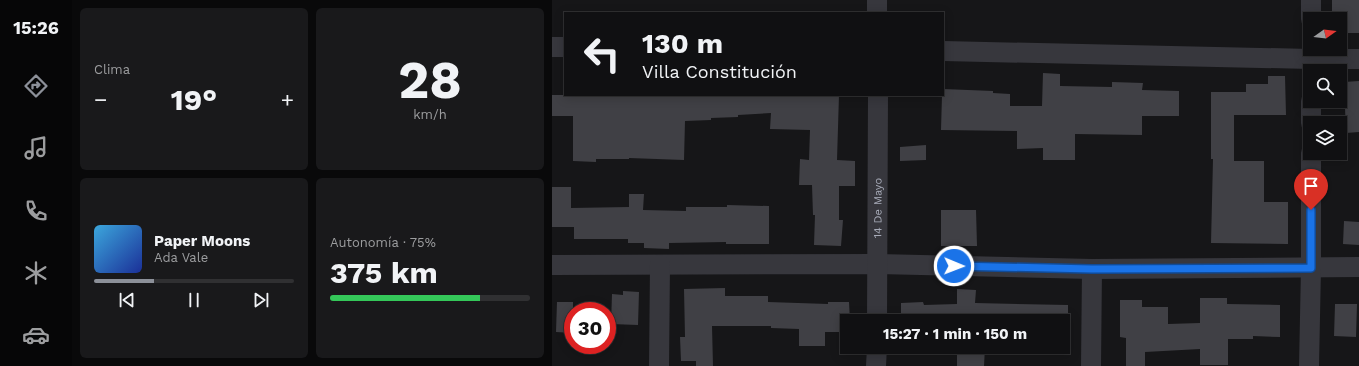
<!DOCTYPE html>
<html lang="es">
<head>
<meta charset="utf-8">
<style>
	:root { --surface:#101012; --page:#19191b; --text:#f1f3f6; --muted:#9c9d9f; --line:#303032; --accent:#8c9099 }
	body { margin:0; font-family:"Work Sans",sans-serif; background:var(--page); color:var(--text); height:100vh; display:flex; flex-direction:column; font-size:15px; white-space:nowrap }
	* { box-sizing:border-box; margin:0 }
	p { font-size:13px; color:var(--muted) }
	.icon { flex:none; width:22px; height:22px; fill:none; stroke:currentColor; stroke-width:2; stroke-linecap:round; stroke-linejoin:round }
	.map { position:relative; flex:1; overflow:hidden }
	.side { display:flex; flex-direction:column; gap:8px; padding:8px; background:#09090a; width:480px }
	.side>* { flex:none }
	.top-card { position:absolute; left:12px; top:12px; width:380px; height:84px; border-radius:0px; box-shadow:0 2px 10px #0003,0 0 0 1px var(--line); background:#101012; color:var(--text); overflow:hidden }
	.needle { width:26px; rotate:76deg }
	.controls { position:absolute; left:751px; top:12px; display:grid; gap:8px }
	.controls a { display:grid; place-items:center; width:44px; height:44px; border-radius:0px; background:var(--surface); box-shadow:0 2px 10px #0003,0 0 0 1px var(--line); font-size:20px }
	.speed { position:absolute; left:12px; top:302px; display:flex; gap:8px; font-size:20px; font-weight:700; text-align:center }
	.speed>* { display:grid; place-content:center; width:52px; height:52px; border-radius:50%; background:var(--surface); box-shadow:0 2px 10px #0003,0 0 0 1px var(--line); line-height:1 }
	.speed .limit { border:6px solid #d22; background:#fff; color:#111 }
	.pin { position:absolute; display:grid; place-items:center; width:34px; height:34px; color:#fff; margin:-41px -17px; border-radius:50% 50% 50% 0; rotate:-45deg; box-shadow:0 0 4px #0007 }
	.pin .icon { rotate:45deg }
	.me { position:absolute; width:44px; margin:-22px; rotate:91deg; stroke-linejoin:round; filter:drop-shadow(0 0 3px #0008) }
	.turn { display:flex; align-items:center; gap:14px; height:84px; padding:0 12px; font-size:18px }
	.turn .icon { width:52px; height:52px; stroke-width:2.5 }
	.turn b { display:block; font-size:28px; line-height:34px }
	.big { font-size:30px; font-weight:700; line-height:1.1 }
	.side .card { flex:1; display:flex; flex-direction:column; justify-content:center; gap:6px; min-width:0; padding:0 14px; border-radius:6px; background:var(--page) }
	.side .dial { align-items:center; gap:0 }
	.dial b { font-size:52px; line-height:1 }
	.song { display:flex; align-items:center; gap:12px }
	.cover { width:48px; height:48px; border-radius:6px; background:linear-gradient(135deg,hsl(200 70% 55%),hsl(230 70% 35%)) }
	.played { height:4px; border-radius:2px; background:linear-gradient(90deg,var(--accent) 30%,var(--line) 30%) }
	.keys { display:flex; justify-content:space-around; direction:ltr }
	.heat { display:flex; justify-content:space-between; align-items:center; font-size:22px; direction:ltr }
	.charge { height:6px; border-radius:3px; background:linear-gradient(90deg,#34c759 75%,var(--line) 0) }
	.side .tiles { flex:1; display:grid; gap:8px; grid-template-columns:repeat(2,1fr) }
	.trip { position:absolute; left:288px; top:314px; width:230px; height:40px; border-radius:0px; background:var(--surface); box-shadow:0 2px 10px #0003,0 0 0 1px var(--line); font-weight:700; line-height:40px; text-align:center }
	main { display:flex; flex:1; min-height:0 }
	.dock { display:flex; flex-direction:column; width:72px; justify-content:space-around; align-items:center; background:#060607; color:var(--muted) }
	.dock .icon { width:28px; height:28px }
	.dock .current { color:var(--accent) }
	.dock b { font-size:18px; color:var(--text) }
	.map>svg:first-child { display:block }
	.building { fill:#404045 }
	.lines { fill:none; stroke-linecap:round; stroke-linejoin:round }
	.minor { stroke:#37373d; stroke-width:20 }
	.route-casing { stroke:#114b97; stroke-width:10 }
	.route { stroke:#1a73e8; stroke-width:7 }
	.labels { text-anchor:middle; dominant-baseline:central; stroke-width:4; stroke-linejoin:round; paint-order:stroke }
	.street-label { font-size:11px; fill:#a7abb8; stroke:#111113 }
</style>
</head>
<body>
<main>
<nav class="dock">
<b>15:26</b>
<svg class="icon current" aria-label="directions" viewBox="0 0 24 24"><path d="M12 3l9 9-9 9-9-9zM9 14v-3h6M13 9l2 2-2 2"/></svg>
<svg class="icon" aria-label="music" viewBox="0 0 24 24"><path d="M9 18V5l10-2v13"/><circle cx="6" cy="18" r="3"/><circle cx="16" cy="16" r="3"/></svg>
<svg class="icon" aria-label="phone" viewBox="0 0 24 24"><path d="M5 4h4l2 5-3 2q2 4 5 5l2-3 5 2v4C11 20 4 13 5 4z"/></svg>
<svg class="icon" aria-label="climate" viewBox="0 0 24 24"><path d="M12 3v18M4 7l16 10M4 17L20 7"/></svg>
<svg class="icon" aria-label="car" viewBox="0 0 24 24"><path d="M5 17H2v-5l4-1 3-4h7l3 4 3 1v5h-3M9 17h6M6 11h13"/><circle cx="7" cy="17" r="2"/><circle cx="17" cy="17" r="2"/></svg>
</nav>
<section class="side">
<div class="tiles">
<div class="card"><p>Clima</p>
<div class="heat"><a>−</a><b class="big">19°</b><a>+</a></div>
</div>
<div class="card dial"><b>28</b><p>km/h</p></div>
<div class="card">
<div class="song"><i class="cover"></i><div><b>Paper Moons</b><p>Ada Vale</p></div></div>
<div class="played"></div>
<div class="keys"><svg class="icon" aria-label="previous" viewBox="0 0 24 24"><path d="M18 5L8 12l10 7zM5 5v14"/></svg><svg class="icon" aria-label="pause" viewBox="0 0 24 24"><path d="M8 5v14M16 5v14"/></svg><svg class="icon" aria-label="next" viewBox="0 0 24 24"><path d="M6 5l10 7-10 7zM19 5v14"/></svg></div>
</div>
<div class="card"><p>Autonomía · 75%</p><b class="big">375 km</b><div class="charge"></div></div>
</div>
</section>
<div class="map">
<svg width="807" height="366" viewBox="0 0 807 366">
	<rect width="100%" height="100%" fill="#161618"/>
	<g class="building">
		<path d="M780 0H807V33H788V19H780Z"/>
		<path d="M491 73 508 74V86L560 87V82L591 83 590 90 627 91V116H590V135L523 134V160H491V148L465 149V131L389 130 390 95H391V89L441 91V93L458 94V106H490Z"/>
		<path d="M716 76H733L734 115H682V161H712V202H736V244L659 243 661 159H659V92H694V84H716Z"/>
		<path d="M807 81V132L794 133 792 82Z"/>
		<path d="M0 95H287L285 160 303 161V186H287V220H291L289 246 262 245 263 215H261L260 185H247L248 159 257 160 258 130 218 129 219 113 186 115V117L159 118V120L133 121 132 160 77 158V159H44V162L21 161V116H0Z"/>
		<path d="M374 145V160L348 161V147Z"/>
		<path d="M0 187H19V208L77 207V194H92L91 210 134 211V207H175V205L217 206V244H174V242L117 243V249L92 248V243H76V239H22V227H0Z"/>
		<path d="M389 210H424L425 246H389Z"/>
		<path d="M792 221 807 222V245L791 244Z"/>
		<path d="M173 288V296H216V302L276 304V302H297L298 321H295V332H273V346H247V329L219 328V326H160L161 366H144V361H129L128 337H133L132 289Z"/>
		<path d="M405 289 424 290 423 303 516 305V321H349V303L371 302 372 305 405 304Z"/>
		<path d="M71 291 87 292 86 325 59 324 60 294 71 295Z"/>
		<path d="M648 298H675V304L728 305V337L701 336V339H676V365H648V349L593 352V366H574V338L568 337V300H590V307H616V324L648 323Z"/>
		<path d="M5 302H21V333L4 332Z"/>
		<path d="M783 304H805L804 337 782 336Z"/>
		<path d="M405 347H433L432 366H405Z"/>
	</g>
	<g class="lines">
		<g class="minor">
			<path d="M325 0V13"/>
			<path d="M759 0V19"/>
			<path d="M0 47H13"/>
			<path d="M391 51 759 59H807"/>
			<path d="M759 101V123"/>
			<path d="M0 265 326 264 540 269 807 267"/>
			<path id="s1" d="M325 321 326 95"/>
			<path d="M107 366 108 265"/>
			<path d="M324 366 325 347"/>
			<path d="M539 366 540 269"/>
			<path d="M757 366 759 268V153"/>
		</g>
	</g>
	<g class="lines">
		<defs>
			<path id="route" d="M402 266 540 269 759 268V210"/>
		</defs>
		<use href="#route" class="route-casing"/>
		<use href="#route" class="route"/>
	</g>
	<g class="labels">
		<g class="street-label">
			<text stroke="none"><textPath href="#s1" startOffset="113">14 De Mayo</textPath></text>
		</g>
	</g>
</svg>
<div class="controls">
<a><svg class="needle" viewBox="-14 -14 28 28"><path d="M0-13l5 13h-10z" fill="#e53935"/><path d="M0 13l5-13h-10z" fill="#9c9d9f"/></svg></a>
<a><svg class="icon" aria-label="search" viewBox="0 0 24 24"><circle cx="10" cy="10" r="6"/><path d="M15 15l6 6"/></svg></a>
<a><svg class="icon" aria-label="layers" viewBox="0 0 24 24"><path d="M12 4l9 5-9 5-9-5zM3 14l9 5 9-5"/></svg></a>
</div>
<div class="speed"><div class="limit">30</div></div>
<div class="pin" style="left:759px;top:210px;background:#d93025"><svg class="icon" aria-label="arrive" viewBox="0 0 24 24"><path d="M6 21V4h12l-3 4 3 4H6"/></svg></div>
<svg class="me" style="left:402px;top:266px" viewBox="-20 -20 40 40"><circle r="17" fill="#1a73e8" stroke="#fff" stroke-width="3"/><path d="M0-11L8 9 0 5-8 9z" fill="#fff"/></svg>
<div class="trip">15:27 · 1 min · 150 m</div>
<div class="top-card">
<div class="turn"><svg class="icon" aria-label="left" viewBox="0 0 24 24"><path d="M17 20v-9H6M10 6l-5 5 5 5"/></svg><div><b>130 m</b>Villa Constitución</div></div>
</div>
</div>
</main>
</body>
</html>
